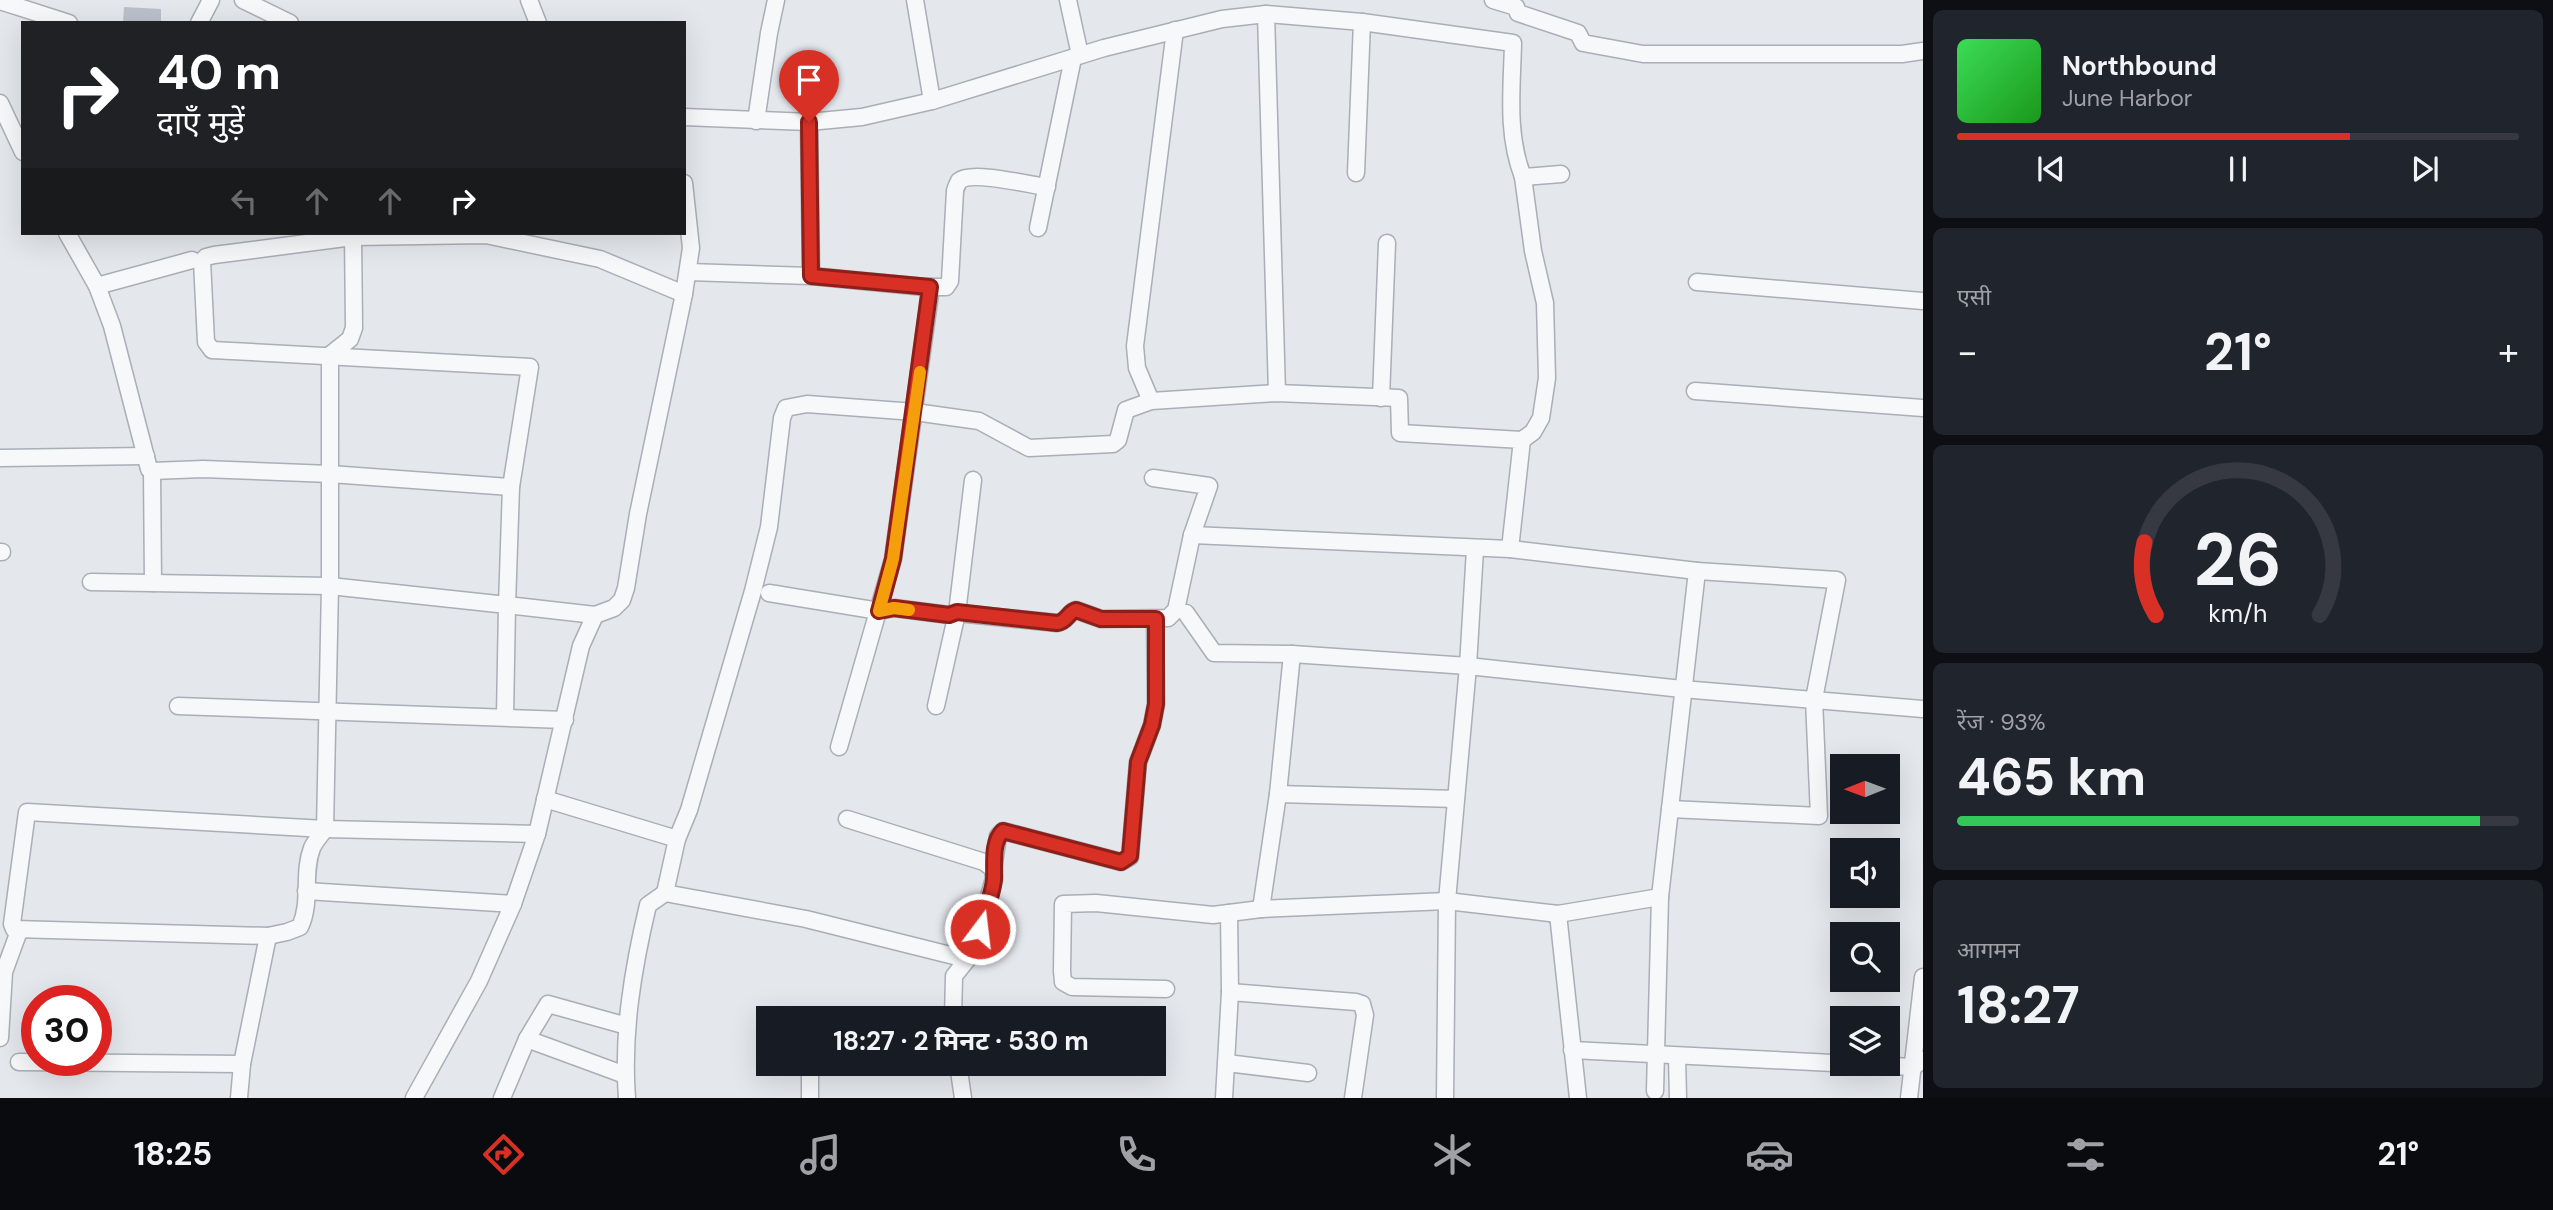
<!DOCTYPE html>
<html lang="hi">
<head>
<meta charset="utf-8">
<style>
	:root { --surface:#171b24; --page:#20242c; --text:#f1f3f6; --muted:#9ea1a6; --line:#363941; --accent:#d93025 }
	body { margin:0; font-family:"DM Sans","Noto Sans Devanagari",sans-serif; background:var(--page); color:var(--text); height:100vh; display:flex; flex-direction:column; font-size:26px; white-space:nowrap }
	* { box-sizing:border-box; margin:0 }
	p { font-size:23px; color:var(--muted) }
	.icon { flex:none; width:38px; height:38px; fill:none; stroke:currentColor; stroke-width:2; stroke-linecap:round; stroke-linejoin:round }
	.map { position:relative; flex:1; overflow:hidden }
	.panel { display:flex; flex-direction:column; gap:10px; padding:10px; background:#0d0f14; width:630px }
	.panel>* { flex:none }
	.banner { position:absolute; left:21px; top:21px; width:665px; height:214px; border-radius:0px; box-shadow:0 7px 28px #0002; background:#202124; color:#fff; overflow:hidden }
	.needle { width:46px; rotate:269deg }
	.tools { position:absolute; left:1830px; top:754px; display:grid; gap:14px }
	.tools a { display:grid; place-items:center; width:70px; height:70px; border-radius:0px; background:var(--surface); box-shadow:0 7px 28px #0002; font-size:35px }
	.speed { position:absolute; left:21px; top:985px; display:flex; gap:14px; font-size:35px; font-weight:700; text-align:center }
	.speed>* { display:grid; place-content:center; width:91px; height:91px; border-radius:50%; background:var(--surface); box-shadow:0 7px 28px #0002; line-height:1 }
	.speed .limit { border:10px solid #d22; background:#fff; color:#111 }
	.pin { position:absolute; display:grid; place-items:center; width:60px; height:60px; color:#fff; margin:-72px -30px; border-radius:50% 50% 50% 0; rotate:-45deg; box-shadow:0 0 7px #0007 }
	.pin .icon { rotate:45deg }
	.me { position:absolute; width:77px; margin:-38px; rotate:15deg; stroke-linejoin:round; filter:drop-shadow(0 0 5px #0008) }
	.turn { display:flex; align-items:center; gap:24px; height:147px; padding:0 21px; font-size:32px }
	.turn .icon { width:91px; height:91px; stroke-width:2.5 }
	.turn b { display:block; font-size:49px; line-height:60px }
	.lanes { display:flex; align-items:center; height:66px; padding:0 21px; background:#0003; justify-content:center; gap:35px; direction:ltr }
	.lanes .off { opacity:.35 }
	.big { font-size:52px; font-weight:700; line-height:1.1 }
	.panel .widget { flex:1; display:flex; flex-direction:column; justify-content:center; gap:10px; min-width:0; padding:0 24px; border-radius:10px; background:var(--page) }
	.panel .dial { align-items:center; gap:0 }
	.dial svg { height:182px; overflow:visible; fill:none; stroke:var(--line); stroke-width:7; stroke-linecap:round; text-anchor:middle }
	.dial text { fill:var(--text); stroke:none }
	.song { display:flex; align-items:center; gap:21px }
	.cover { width:84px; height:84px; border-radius:10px; background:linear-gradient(135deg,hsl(130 70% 55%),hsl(120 70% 35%)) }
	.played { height:7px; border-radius:4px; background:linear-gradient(90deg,var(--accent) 70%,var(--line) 70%) }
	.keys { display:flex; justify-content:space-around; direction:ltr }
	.heat { display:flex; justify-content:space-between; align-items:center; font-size:38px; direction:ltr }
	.charge { height:10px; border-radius:5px; background:linear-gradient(90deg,#34c759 93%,var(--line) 0) }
	.trip { position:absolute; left:756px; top:1006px; width:410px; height:70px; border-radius:0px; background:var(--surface); box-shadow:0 7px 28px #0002; font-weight:700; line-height:70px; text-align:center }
	.dock { display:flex; height:112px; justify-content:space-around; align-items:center; background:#090b0e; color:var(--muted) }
	.dock .icon { width:49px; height:49px }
	.dock .on { color:var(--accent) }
	.dock b { font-size:32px; color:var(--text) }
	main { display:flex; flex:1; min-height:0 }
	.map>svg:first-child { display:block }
	.building { fill:#bbc0ca }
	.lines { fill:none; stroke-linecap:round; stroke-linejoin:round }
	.street-casing { stroke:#a9aeb7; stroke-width:19 }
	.street { stroke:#f7f8fa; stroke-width:16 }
	.route-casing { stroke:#8d1f18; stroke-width:18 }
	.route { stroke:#d93025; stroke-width:12 }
	.slow { stroke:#f59e0b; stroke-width:12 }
</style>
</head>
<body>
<main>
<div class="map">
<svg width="1923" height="1098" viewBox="0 0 1923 1098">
	<rect width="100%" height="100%" fill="#e4e7ec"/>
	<path class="building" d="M124 7 161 9V23H123Z"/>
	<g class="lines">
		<defs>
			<g id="street">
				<path d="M243 0 290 23"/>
				<path d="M529 0 538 23"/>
				<path d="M915 0 932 101"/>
				<path d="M1068 0 1080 55"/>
				<path d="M1493 0 1516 7 1518 13 1578 33 1583 43 1643 54H1902L1923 51"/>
				<path d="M0 1 69 23"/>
				<path d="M1266 14 1277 393"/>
				<path d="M199 23 211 0"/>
				<path d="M0 103 23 152"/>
				<path d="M684 117 809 122 862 117 932 101 1104 48 1222 19 1266 14 1362 22 1513 43C1512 89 1506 133 1523 177L1561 174"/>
				<path d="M756 121 769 33 776 0"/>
				<path d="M809 122 811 276"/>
				<path d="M1356 173 1362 22"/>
				<path d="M1038 228 1073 58"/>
				<path d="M67 233 97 286 112 326 149 469 152 471 203 469 330 474 511 487"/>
				<path d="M688 272 811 276 925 287H946L950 281 955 191C955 190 958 183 959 181 971 170 1030 185 1047 187"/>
				<path d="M1697 282 1923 301"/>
				<path d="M97 286 192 260"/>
				<path d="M1695 391 1923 408"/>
				<path d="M1381 398 1387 243"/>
				<path d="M1151 401 1137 368 1135 346 1175 30"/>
				<path d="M1522 440 1533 432 1541 418 1547 378 1545 303 1533 251 1523 177"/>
				<path d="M0 458 146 456"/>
				<path d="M152 471 153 583"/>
				<path d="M0 552H2"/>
				<path d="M91 582 330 586 507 605 505 717"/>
				<path d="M769 593 879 611 894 608 949 615 957 613 1057 623C1067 622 1068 612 1076 610L1101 619 1168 618 1176 610 1192 535 1209 486 1153 478"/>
				<path d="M1186 613 1214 653 1292 654 1468 666 1682 689 1923 709"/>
				<path d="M595 615 507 605 511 487 530 367 212 350 206 342 202 261 206 257 214 255 353 237 486 235 600 259 684 294"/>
				<path d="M178 706 565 720"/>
				<path d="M936 706 957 613 973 480"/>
				<path d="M839 747 893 559 931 287"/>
				<path d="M1278 794 1456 799"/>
				<path d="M545 799 677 839 665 893 806 919 966 959"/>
				<path d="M1670 809 1819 816 1814 699 1837 580 1697 571"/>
				<path d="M847 819 984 862 993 869 994 878 974 951 954 976 953 1018"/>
				<path d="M677 839 689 810 753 591 769 527 782 418 786 408 807 404 915 412 979 421 1029 448 1113 444 1118 440 1126 410 1151 401 1277 393 1399 398 1400 433 1522 440 1510 549"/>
				<path d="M993 869 998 836 1003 831 1121 862 1130 857 1138 762 1152 725 1156 704 1155 619"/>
				<path d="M306 891 513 904"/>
				<path d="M1261 909 1278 794 1292 654"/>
				<path d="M1558 914 1578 1098"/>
				<path d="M268 936 14 929 12 924 27 812 325 829 537 834"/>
				<path d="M1166 989 1072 987 1063 982 1062 971 1063 904 1096 903 1213 915 1261 909 1447 901 1558 914 1660 897 1697 571 1510 549 1192 535"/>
				<path d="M1230 992 1356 1002 1362 1004 1365 1015 1353 1098"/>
				<path d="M0 1038 4 972 19 931"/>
				<path d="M527 1039 625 1075"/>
				<path d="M1572 1050 1913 1067 1923 1060"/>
				<path d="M1677 1057 1678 1098"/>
				<path d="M19 1062 242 1064"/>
				<path d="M1227 1063 1308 1073"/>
				<path d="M958 1064 963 1098"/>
				<path d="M1655 1091 1660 897"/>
				<path d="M239 1098 242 1064 268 936 287 932 300 927C312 902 302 874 312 848 315 841 321 835 325 829L330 586V355L350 339 354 328 353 233"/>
				<path d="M414 1098 479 981 513 904 537 834 581 646 595 615 614 608 622 600 626 588 638 514 684 294 691 248 684 183"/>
				<path d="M502 1098 527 1039 548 1004 627 1026"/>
				<path d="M627 1098C622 1033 633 968 648 905L665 893"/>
				<path d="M810 1098V1064"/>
				<path d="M1224 1098 1230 992 1229 913"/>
				<path d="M1445 1098 1447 901 1468 666 1475 549"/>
				<path d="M1909 1098 1923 977"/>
			</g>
		</defs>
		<use href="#street" class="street-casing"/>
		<use href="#street" class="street"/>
	</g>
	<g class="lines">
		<defs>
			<path id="route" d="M809 122 811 276 930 287 893 559 879 611 894 608 949 615 957 612 1057 623C1067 622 1068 612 1076 610L1101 619H1156V704L1152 725 1138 762 1130 856 1121 862 1003 831C991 842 995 865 994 880 992 896 985 913 980 929"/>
		</defs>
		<use href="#route" class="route-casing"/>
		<use href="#route" class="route"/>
		<path class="slow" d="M909 610 894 608 879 611 893 559 920 372"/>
	</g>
</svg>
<div class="tools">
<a><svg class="needle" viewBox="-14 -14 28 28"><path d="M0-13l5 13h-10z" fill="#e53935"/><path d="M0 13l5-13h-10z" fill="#9ea1a6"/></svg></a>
<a><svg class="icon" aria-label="sound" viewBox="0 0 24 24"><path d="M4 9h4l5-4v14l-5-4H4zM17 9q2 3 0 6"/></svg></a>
<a><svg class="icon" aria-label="search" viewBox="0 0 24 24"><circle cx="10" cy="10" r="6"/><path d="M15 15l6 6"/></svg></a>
<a><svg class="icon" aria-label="layers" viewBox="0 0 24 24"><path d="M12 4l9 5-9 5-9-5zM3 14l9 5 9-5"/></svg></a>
</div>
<div class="speed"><div class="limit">30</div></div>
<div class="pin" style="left:809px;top:122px;background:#d93025"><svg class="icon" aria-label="arrive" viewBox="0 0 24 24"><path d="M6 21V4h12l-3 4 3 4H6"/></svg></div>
<svg class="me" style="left:980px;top:929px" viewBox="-20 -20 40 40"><circle r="17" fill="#d93025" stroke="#fff" stroke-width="3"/><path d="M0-11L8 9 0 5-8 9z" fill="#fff"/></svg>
<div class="trip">18:27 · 2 मिनट · 530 m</div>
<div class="banner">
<div class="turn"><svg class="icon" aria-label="right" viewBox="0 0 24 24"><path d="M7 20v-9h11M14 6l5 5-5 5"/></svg><div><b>40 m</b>दाएँ मुड़ें</div></div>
<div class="lanes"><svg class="icon off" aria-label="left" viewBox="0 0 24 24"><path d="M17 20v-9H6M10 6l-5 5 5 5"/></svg><svg class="icon off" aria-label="ahead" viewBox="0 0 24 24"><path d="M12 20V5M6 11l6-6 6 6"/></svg><svg class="icon off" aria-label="ahead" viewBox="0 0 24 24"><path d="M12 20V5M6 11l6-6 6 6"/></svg><svg class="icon" aria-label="right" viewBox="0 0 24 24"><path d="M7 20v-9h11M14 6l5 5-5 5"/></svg></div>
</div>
</div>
<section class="panel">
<div class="widget">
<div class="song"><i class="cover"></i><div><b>Northbound</b><p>June Harbor</p></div></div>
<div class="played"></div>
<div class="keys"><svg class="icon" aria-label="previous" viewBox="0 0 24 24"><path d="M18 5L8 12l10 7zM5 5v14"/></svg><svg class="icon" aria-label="pause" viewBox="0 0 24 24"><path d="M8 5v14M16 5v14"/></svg><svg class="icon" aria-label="next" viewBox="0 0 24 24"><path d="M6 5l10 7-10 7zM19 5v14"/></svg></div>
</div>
<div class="widget"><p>एसी</p>
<div class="heat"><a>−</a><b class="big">21°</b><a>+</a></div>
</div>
<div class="widget dial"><svg viewBox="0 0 100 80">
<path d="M14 69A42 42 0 1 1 86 69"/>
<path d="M14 69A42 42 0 0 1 9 37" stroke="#d93025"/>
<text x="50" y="56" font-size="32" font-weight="700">26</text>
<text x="50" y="72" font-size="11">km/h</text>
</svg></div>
<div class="widget"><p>रेंज · 93%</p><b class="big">465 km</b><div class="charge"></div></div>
<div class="widget"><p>आगमन</p><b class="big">18:27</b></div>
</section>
</main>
<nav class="dock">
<b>18:25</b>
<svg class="icon on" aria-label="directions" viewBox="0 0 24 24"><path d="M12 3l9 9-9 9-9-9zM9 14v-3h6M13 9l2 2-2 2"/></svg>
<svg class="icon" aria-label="music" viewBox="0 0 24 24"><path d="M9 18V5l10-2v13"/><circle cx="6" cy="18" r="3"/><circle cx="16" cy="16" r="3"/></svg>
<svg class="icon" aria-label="phone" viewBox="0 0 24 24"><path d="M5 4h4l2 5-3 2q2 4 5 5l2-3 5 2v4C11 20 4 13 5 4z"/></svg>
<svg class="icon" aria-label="climate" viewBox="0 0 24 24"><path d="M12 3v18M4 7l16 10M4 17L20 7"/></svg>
<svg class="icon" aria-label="car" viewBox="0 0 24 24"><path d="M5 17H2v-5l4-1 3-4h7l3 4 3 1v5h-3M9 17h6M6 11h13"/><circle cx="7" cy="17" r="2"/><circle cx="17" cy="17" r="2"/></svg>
<svg class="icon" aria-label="filters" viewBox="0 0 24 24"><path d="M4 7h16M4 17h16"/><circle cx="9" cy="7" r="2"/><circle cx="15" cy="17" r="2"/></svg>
<b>21°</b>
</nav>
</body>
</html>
